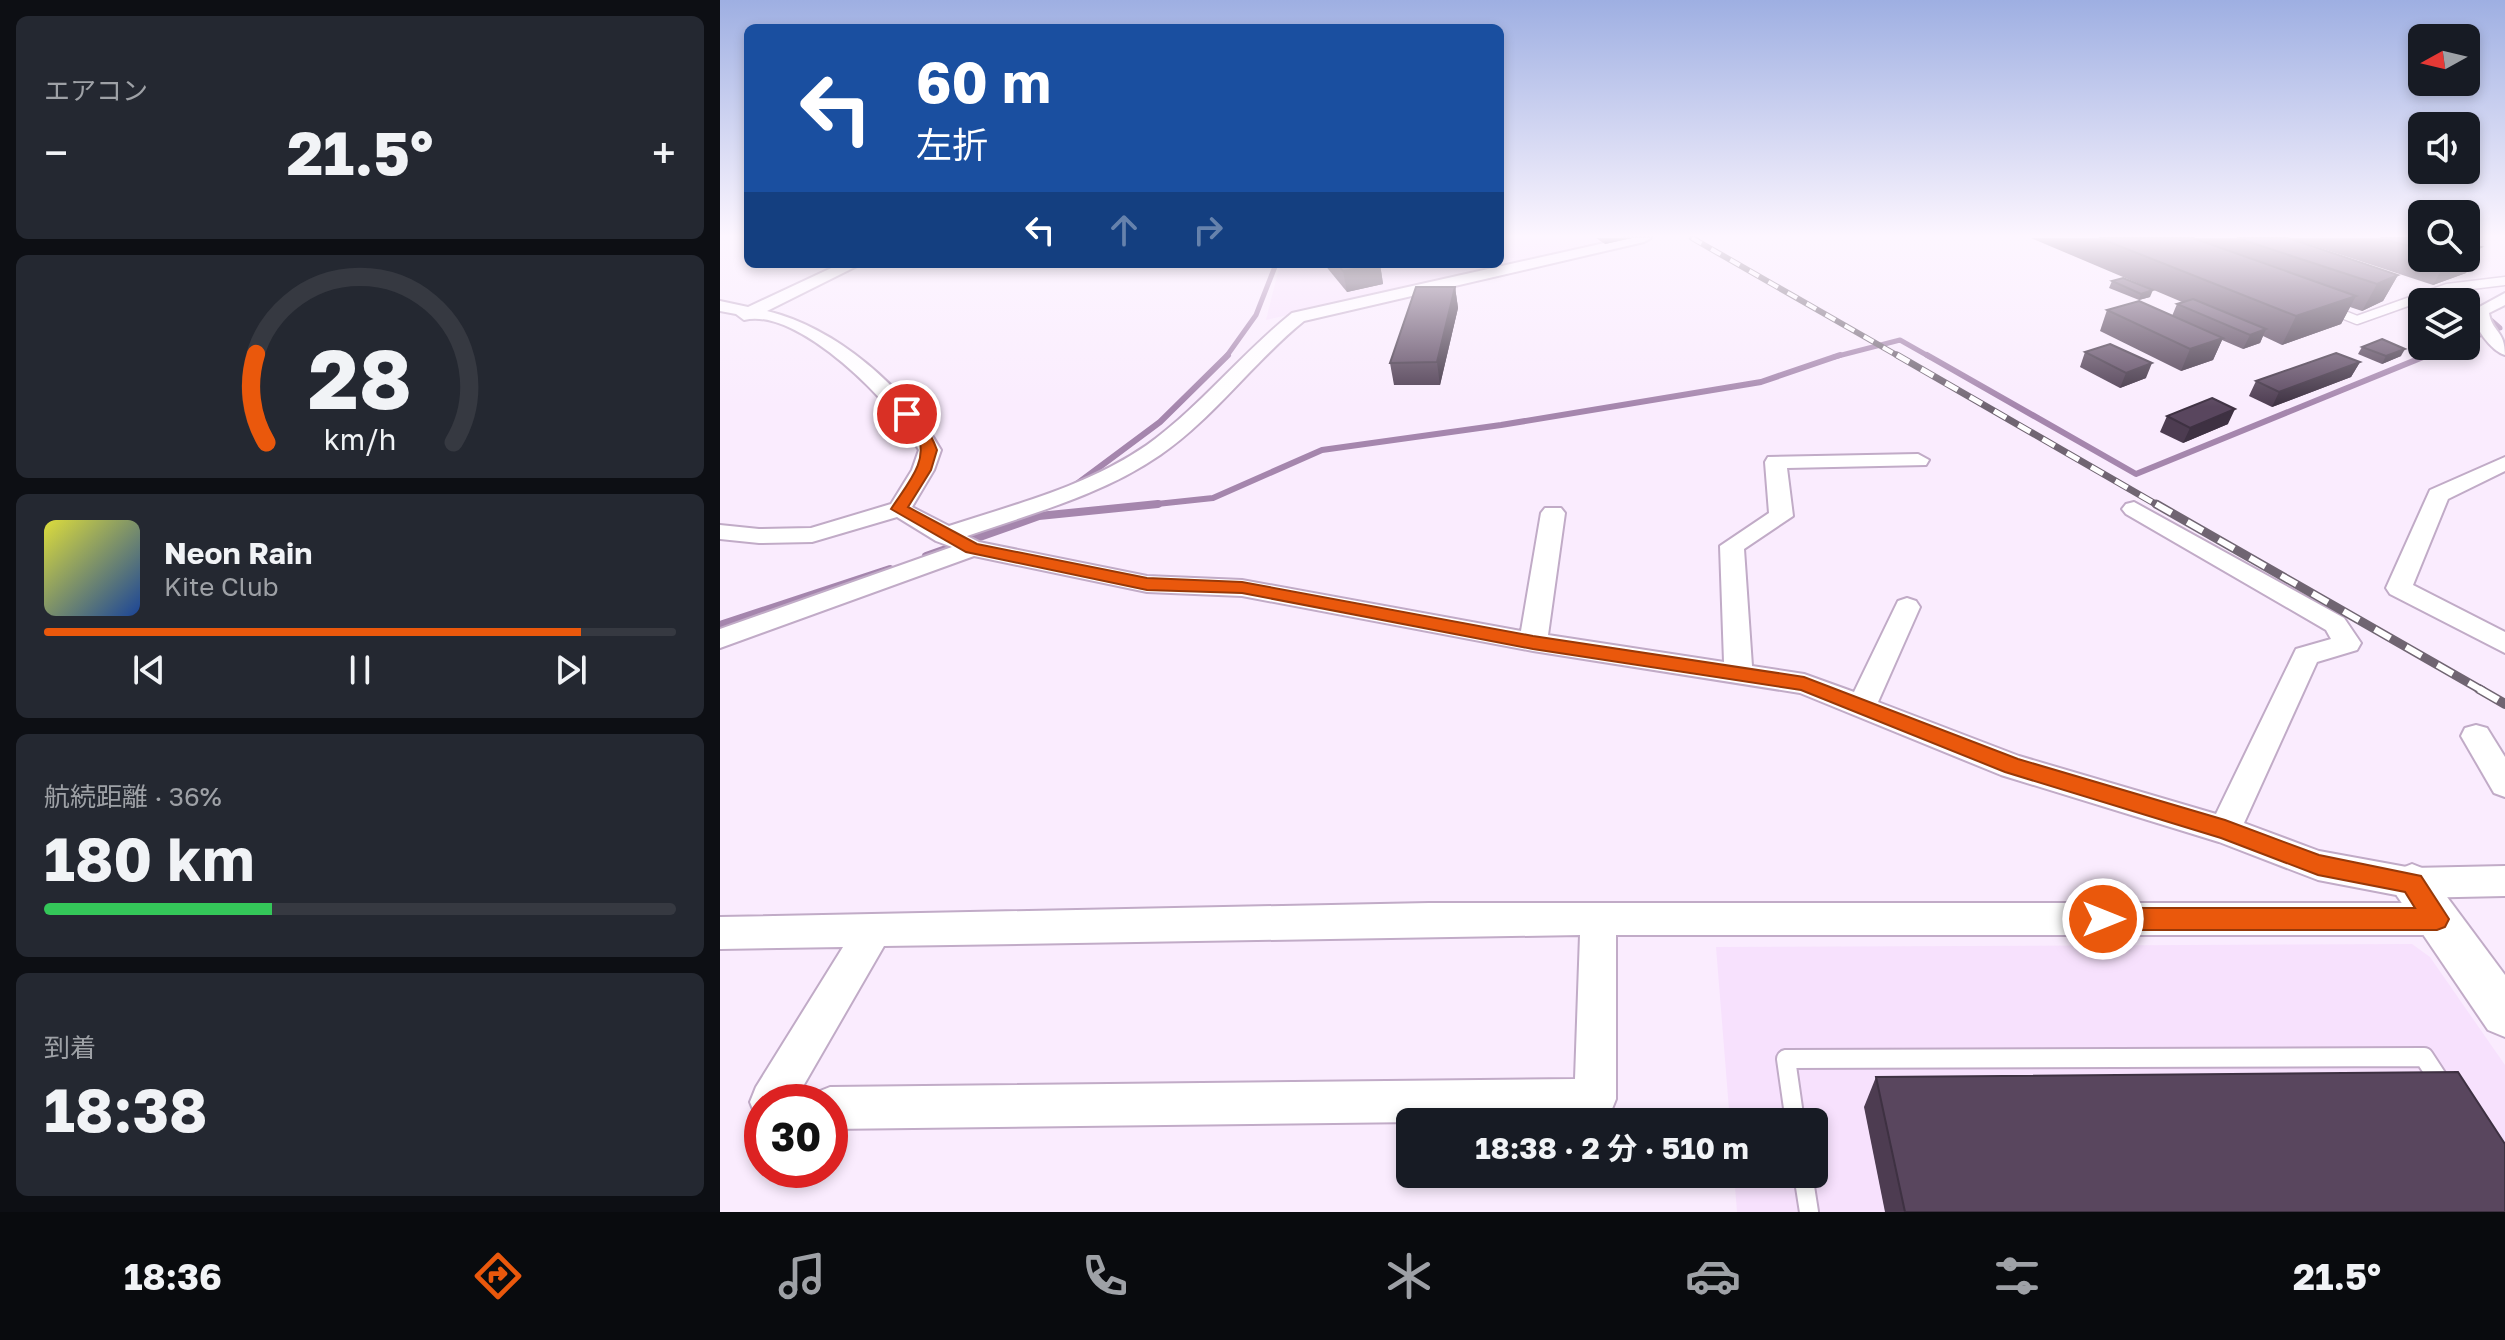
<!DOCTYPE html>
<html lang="ja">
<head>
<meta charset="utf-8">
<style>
	:root { --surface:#171b24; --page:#242831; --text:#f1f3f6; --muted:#9ea1a6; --line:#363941; --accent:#ea580c }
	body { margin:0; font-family:"Golos Text","Noto Sans JP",sans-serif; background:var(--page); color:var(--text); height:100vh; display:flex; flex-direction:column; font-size:30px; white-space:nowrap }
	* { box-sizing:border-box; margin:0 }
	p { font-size:26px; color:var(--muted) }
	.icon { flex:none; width:44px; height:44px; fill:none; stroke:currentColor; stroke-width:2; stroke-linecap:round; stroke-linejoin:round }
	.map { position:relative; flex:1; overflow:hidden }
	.side { display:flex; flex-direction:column; gap:16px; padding:16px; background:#0d0f14; width:720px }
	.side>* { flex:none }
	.guide { position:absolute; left:24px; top:24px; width:760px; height:244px; border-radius:12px; box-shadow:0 4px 12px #0003; background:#1a4fa0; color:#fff; overflow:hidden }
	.needle { width:52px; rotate:262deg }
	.tools { position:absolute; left:1688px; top:24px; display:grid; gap:16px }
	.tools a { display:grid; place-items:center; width:72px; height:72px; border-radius:12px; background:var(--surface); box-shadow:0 4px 12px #0003; font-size:40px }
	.speed { position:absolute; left:24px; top:1084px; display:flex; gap:16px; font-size:40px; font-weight:700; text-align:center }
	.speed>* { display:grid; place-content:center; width:104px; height:104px; border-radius:50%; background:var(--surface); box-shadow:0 4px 12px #0003; line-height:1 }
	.speed .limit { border:12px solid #d22; background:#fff; color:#111 }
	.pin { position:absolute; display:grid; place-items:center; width:68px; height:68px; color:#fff; margin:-34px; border:4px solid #fff; border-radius:50%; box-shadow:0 2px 8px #0007 }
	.me { position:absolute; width:88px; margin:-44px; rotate:90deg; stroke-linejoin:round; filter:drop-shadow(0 0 6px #0008) }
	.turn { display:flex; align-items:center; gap:28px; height:168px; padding:0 40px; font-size:36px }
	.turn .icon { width:104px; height:104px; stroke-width:2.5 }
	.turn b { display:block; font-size:56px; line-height:68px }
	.lanes { display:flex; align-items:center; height:76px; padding:0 40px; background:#0003; justify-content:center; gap:40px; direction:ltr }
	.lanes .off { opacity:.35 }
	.big { font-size:60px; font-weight:700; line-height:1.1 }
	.side .widget { flex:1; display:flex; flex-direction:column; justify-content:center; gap:12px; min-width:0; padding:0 28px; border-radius:12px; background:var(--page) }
	.side .dial { align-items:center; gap:0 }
	.dial svg { height:208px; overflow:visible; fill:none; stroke:var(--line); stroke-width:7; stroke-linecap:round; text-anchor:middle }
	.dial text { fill:var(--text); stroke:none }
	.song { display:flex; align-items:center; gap:24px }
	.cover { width:96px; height:96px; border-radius:12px; background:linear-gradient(135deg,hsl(60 70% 55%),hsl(220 70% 35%)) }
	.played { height:8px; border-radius:4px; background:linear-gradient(90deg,var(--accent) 85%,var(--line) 85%) }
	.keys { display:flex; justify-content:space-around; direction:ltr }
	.heat { display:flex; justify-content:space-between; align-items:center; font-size:44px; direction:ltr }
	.charge { height:12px; border-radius:6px; background:linear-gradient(90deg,#34c759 36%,var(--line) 0) }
	.trip { position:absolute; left:676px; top:1108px; width:432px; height:80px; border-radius:12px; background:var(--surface); box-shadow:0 4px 12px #0003; font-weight:700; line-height:80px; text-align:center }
	.menu { display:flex; height:128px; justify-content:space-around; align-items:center; background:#090b0e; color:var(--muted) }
	.menu .icon { width:56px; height:56px }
	.menu .on { color:var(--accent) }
	.menu b { font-size:36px; color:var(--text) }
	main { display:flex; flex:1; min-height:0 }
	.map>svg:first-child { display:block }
	.built { fill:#f7e1fd }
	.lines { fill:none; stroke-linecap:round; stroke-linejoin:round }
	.stream-far2 { stroke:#a586ad; stroke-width:5 }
	.stream-far1 { stroke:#a586ad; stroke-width:6 }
	.stream { stroke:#a586ad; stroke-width:8 }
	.service-far1-casing { stroke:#c1abc7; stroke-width:11 }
	.service-casing { stroke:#c1abc7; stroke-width:22 }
	.minor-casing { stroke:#c1abc7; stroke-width:4 }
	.tertiary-casing { stroke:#c1abc7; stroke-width:4 }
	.service-far1 { stroke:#fff; stroke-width:8 }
	.service { stroke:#fff; stroke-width:18 }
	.minor { fill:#fff; fill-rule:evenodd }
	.tertiary { fill:#fff; fill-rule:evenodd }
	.rail-far3-casing { stroke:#706572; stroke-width:6 }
	.rail-far2-casing { stroke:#706572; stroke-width:7 }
	.rail-far1-casing { stroke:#706572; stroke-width:9 }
	.rail-casing { stroke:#706572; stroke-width:10 }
	.rail-far3 { stroke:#fff; stroke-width:4; stroke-dasharray:11; stroke-linecap:butt }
	.rail-far2 { stroke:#fff; stroke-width:5; stroke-dasharray:14; stroke-linecap:butt }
	.rail-far1 { stroke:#fff; stroke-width:6; stroke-dasharray:18; stroke-linecap:butt }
	.rail { stroke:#fff; stroke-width:7; stroke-dasharray:22; stroke-linecap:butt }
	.wall { fill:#4d3c51 }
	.shaded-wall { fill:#3e3142 }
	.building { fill:#59465e; stroke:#3e3142; stroke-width:2 }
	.route { fill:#ea580c; stroke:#983908; stroke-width:2 }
</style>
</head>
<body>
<main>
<section class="side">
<div class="widget"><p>エアコン</p>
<div class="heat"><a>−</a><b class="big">21.5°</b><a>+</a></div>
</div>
<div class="widget dial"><svg viewBox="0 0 100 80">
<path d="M14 69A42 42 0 1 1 86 69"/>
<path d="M14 69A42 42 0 0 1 10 35" stroke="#ea580c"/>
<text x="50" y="56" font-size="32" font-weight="700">28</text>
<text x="50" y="72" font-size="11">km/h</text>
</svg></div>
<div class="widget">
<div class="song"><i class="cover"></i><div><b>Neon Rain</b><p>Kite Club</p></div></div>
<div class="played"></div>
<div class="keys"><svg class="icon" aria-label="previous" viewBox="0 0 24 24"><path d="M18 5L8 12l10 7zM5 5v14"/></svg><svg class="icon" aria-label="pause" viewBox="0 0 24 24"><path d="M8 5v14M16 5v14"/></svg><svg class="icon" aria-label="next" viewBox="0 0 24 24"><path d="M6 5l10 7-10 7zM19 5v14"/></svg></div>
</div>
<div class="widget"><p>航続距離 · 36%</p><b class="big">180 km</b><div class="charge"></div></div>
<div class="widget"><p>到着</p><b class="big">18:38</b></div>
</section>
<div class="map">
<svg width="1785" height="1212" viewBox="0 0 1785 1212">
	<rect width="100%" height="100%" fill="#faecfe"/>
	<g class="built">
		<path d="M780 238H916L546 320 560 264H780Z"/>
		<path d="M1692 944 1710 957 1785 1065V1212H1017L1014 1174H1094V1122H1010L996 947Z"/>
	</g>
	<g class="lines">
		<g class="stream-far2">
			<path d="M1746 340 1780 328 1765 315"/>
			<path d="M506 357 536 315 556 264"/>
			<path d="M1114 357 1180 340 1210 357"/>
			<path d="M1703 357 1731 346"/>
		</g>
		<g class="stream-far1">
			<path d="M1207 355 1416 474 1708 355"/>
			<path d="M350 489 440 422 508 355"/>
			<path d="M418 506 493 498 602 450 781 425 1041 382 1120 355"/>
		</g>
		<g class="stream">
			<path d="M206 556 319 516 438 504"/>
			<path d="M0 625 170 569"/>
		</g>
		<defs>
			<path id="service-far1" d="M1612 310 1637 320 1727 288 1785 281"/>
			<g id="service">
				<path d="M1075 1122 1066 1059 1704 1057 1721 1083"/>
				<path d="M1083 1174 1089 1212"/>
			</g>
			<g id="minor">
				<path d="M907 238H931L924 242 584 321C533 362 494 418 440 455 382 495 313 513 247 536L259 542 427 576 522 580 801 631 821 513 825 508H841L845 513 828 635 1004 662 1000 546 1049 513 1045 462 1048 457 1198 454 1209 460 1206 465 1067 468 1073 516 1024 549 1032 666 1084 674 1134 692 1178 601 1187 598 1196 601 1200 607 1158 702 1299 756 1496 814 1576 649 1611 639 1606 630 1406 514 1402 509 1406 504 1414 502 1624 618 1641 643 1637 650 1597 662 1524 823 1599 851 1692 868 1785 866V896L1692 898 1598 880 1499 842 1281 775 1080 693 813 651 522 596 427 592 254 556 0 648V629L232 547 216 541 177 517 92 542 39 543 0 539V525L39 529 91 528 171 504 192 470 199 450C176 406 78 306 24 320L16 314 0 311V301L28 307 120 264H141L47 311C117 328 185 388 221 450L214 470 192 507 229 526C296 504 368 486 427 445 480 407 521 354 572 313Z"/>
				<path d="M1785 293V305L1769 313C1772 332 1785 330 1785 355 1771 351 1753 326 1752 311Z"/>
				<path d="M1785 457V471L1728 499 1693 585 1785 632V653L1670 594 1666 588 1710 490Z"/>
				<path d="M1756 725 1767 728 1785 757V797L1774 793 1741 736 1745 728Z"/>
				<path d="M709 903H1717L1730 908 1735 919 1730 930 1717 935H896V1099L890 1114 875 1120 110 1129V1102H92L95 1093 110 1087 855 1079 860 935 164 946 74 1102H42V1119L36 1117 30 1102 36 1087 123 947 0 949V917Z"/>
			</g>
			<path id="tertiary" d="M1692 864 1707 870 1785 975V1037L1768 1030 1677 896 1671 883 1677 870Z"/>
		</defs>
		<use href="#service-far1" class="service-far1-casing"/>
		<use href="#service" class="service-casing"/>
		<use href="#minor" class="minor-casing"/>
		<use href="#tertiary" class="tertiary-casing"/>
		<use href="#service-far1" class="service-far1"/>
		<use href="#service" class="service"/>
		<use href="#minor" class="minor"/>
		<use href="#tertiary" class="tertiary"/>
		<defs>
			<path id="rail-far3" d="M972 238 1180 357"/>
			<path id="rail-far2" d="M1177 355 1439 506"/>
			<path id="rail-far1" d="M1436 504 1763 691"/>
			<path id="rail" d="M1759 689 1785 704"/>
		</defs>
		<use href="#rail-far3" class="rail-far3-casing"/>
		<use href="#rail-far2" class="rail-far2-casing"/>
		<use href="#rail-far1" class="rail-far1-casing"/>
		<use href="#rail" class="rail-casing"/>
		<use href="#rail-far3" class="rail-far3"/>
		<use href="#rail-far2" class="rail-far2"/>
		<use href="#rail-far1" class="rail-far1"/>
		<use href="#rail" class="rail"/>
	</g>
	<g class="wall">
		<path d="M876 238H912L885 244Z"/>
		<path d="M1311 238H1702V258H1746L1761 247 1746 273 1713 285 1582 242 1678 275 1663 301 1642 311 1630 307 1621 324 1562 345 1543 336 1540 343 1523 349 1502 340 1493 360 1461 371 1380 331 1387 310 1452 316 1457 304 1462 302Z"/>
		<path d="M604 264H660L663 284 627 292Z"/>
		<path d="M1392 281 1430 297 1419 300 1389 288Z"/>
		<path d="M735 287 738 308 720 385H674L670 363Z"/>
		<path d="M1642 347 1681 356 1662 364 1638 354Z"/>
		<path d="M1365 352 1426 378 1400 388 1360 367Z"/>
		<path d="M1640 362 1631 377 1552 407 1529 396 1536 381Z"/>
		<path d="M1447 416 1508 424 1463 443 1440 432Z"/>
		<path d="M1156 1077 1785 1212H1165L1144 1107Z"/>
	</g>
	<g class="shaded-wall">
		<path d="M885 238H912L885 244Z"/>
		<path d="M1547 238H1584L1582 244Z"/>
		<path d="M1761 247 1746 273 1713 285 1728 258H1746V253Z"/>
		<path d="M660 264 663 284 627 292 623 271Z"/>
		<path d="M1678 275 1663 301 1642 311 1657 284Z"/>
		<path d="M735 287 738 308 720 385 717 362Z"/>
		<path d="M1433 290 1430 297 1419 300 1421 294Z"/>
		<path d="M1636 296 1621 324 1562 345 1576 316Z"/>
		<path d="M1546 329 1540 343 1523 349 1530 335Z"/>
		<path d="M1503 338 1493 360 1461 371 1470 349Z"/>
		<path d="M1685 349 1681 356 1662 364 1666 356Z"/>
		<path d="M1640 362 1631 377 1552 407 1559 392Z"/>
		<path d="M1432 363 1426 378 1400 388 1406 373Z"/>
		<path d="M1515 409 1508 424 1463 443 1470 428Z"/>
	</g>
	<g class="building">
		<path d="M1379 238H1473L1636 296 1576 316Z"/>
		<path d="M1517 238H1568L1678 275 1657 284Z"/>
		<path d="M1660 238H1702V250Z"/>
		<path d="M1746 243 1761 247 1746 253Z"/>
		<path d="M617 264H660L623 271Z"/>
		<path d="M1403 278 1433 290 1421 294 1392 281Z"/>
		<path d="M696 287H735L717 362 670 363Z"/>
		<path d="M1473 299 1546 329 1530 335 1457 304Z"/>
		<path d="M1419 301 1503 338 1470 349 1387 310Z"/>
		<path d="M1662 339 1685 349 1666 356 1642 347Z"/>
		<path d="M1390 344 1432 363 1406 373 1365 352Z"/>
		<path d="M1616 353 1640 362 1559 392 1536 381Z"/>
		<path d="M1492 398 1515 409 1470 428 1447 416Z"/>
		<path d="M1738 1072 1785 1144V1212H1185L1156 1077Z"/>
	</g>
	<linearGradient id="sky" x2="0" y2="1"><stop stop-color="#9eafe2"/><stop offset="0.58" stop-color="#fdf6ff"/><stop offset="1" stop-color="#fdf6ff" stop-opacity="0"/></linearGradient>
	<rect width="1785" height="407" fill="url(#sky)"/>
	<path class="route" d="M187 410C202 417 211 434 217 450L211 470 188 507 257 544 427 578 522 582 813 636 1084 677 1298 759 1505 820 1599 855 1701 876 1729 919 1725 927 1717 930H1383L1374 927 1371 919 1374 911 1383 908H1695L1685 892 1598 875 1501 838 1285 772 1081 690 813 649 522 593 427 590 246 552 171 509C184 488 212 459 196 434 192 427 185 421 180 414Z"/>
</svg>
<div class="tools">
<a><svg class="needle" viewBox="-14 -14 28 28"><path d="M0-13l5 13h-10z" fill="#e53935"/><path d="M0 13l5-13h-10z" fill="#9ea1a6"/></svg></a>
<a><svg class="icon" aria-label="sound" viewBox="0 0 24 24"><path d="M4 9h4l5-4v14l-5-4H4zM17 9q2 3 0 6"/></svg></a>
<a><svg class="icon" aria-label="search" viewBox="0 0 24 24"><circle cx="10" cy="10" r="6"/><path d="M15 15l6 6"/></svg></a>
<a><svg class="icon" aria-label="layers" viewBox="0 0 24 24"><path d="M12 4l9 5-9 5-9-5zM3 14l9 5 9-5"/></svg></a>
</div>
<div class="speed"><div class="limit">30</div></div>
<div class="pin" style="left:187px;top:414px;background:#d93025"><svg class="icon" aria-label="arrive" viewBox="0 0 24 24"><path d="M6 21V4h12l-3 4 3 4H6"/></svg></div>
<svg class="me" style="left:1383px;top:919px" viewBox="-20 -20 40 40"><circle r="17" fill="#ea580c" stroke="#fff" stroke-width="3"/><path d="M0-11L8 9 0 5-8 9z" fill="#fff"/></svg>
<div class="trip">18:38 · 2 分 · 510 m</div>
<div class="guide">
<div class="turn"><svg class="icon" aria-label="left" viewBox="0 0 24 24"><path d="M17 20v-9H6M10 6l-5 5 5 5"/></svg><div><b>60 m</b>左折</div></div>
<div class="lanes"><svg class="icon" aria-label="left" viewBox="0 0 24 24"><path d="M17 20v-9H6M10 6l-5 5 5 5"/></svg><svg class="icon off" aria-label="ahead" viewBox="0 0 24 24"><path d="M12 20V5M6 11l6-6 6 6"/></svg><svg class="icon off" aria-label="right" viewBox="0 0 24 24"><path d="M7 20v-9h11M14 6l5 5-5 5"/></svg></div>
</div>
</div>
</main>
<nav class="menu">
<b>18:36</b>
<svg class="icon on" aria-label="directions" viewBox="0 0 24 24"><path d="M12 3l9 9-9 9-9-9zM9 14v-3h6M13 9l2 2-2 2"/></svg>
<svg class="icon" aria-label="music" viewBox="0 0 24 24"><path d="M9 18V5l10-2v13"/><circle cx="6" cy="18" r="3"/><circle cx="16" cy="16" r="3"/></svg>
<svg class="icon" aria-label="phone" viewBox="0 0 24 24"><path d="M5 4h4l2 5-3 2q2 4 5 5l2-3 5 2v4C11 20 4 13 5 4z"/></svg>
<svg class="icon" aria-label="climate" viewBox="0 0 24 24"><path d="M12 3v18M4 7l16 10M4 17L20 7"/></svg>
<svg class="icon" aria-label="car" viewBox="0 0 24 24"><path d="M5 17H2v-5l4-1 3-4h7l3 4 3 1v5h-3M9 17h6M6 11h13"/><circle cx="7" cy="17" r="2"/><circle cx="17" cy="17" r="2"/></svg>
<svg class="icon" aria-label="filters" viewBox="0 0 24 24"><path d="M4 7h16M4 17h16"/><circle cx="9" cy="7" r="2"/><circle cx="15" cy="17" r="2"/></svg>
<b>21.5°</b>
</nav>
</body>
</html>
